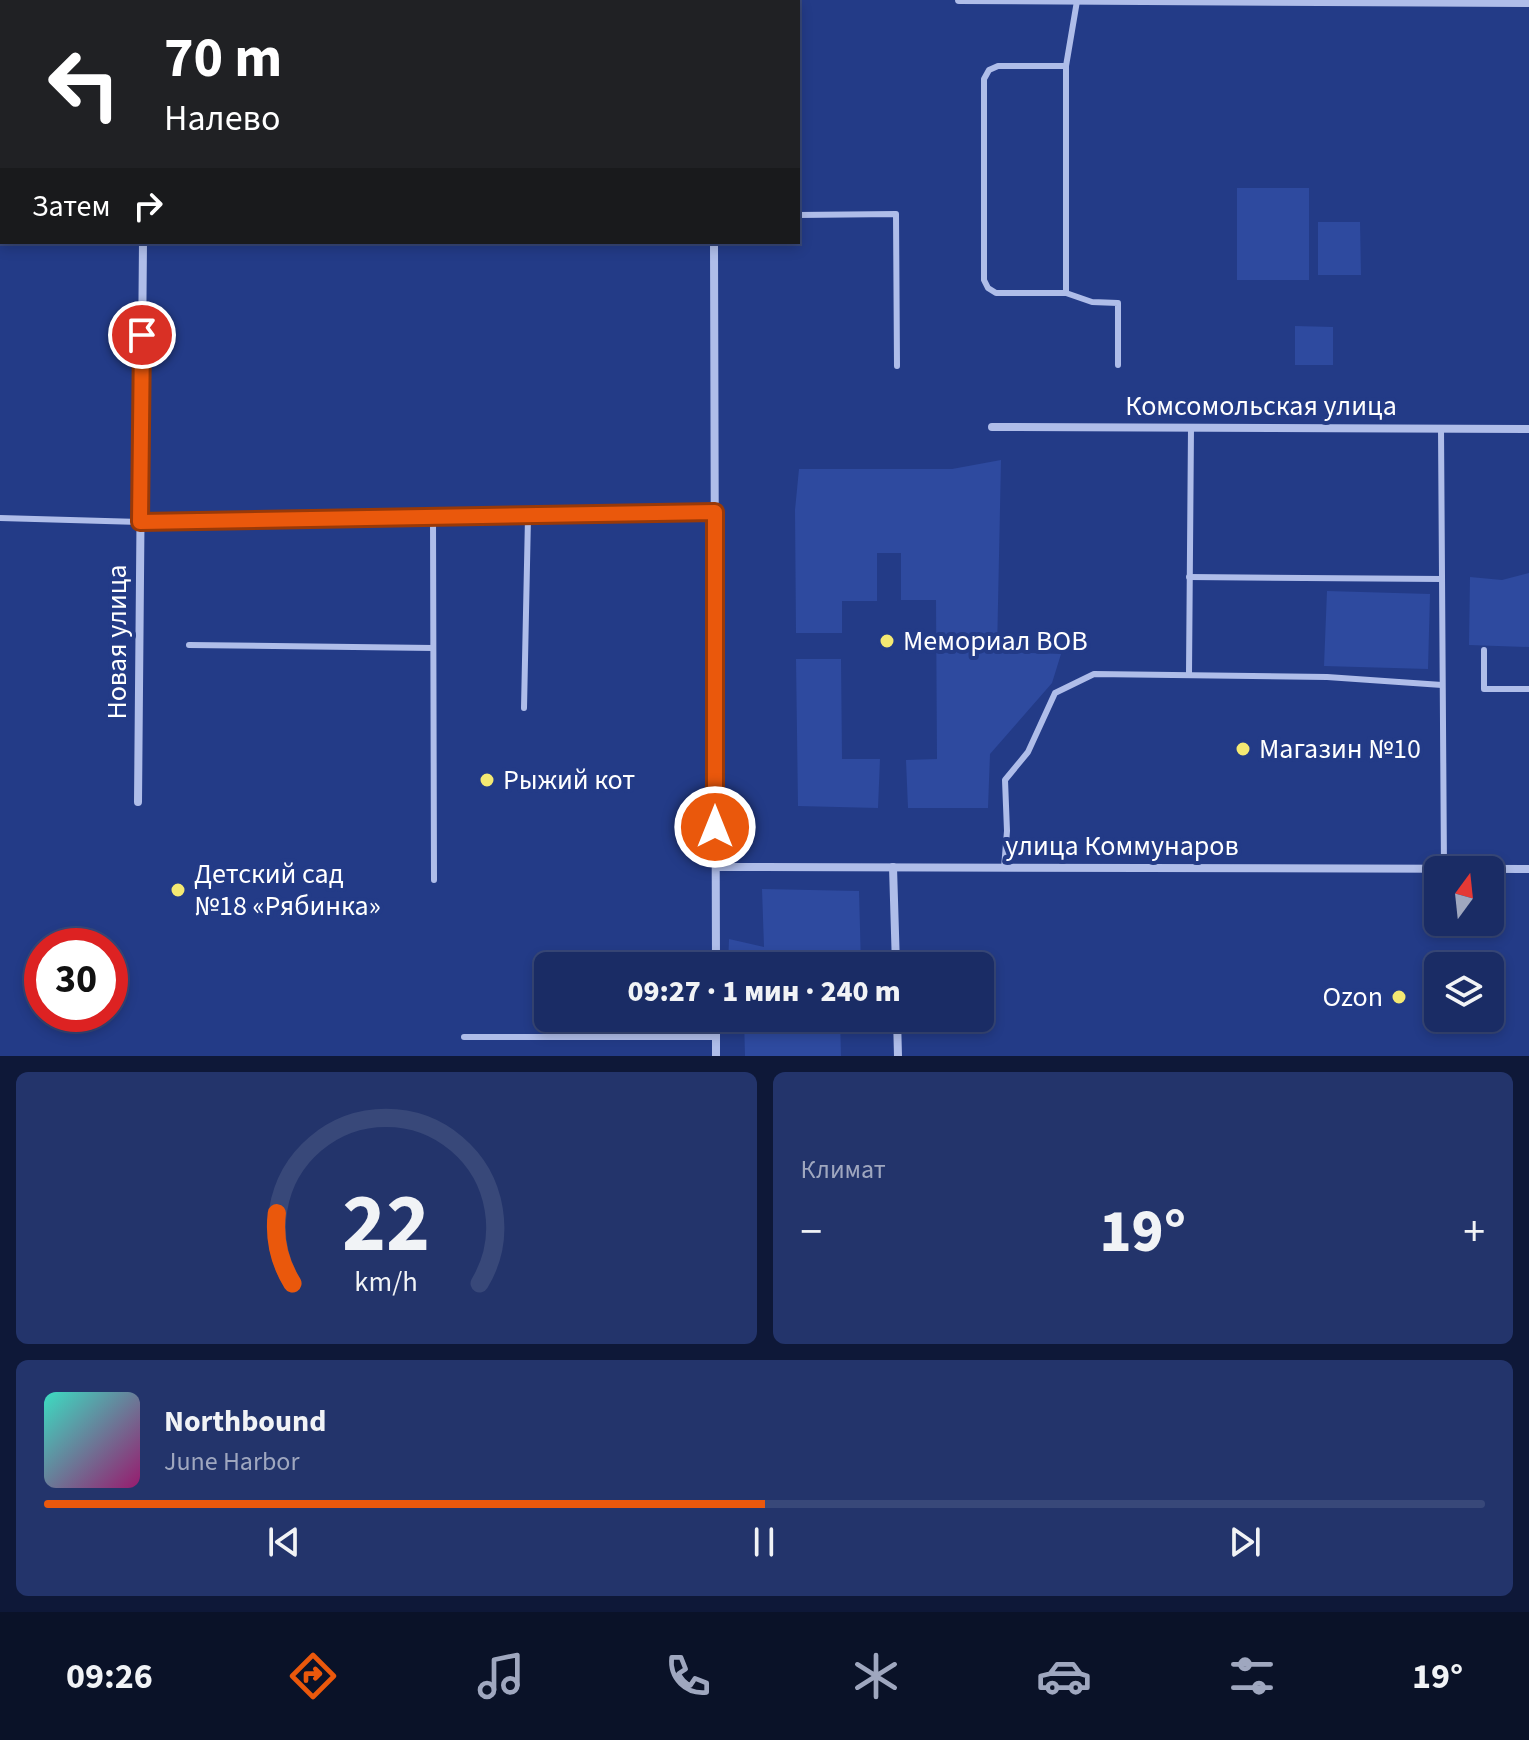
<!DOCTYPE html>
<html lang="ru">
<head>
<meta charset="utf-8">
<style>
	:root { --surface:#1a2c65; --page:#23346b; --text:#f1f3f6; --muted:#9fa7bf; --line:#384879; --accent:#ea580c }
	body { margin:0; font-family:"Source Sans 3",sans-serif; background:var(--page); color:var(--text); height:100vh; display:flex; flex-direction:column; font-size:30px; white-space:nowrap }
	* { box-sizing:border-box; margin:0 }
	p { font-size:26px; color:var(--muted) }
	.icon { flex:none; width:44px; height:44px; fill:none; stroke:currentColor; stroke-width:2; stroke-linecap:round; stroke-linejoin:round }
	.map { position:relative; height:1056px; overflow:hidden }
	.panel { display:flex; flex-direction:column; gap:16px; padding:16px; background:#0e1838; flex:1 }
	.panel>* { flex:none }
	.hud { position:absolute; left:0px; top:0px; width:800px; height:244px; box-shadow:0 4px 12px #0003,0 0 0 2px var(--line); background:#202124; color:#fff; overflow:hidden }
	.needle { width:52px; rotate:15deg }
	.tools { position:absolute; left:1424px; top:856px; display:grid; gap:16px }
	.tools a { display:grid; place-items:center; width:80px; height:80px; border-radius:12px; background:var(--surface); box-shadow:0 4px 12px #0003,0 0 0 2px var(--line); font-size:40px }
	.speed { position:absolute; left:24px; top:928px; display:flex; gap:16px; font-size:40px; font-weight:700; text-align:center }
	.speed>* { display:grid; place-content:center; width:104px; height:104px; border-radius:50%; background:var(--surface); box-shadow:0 4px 12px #0003,0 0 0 2px var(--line); line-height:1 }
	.speed .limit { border:12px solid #d22; background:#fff; color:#111 }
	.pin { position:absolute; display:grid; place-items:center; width:68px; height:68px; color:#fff; margin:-34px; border:4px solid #fff; border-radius:50%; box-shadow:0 2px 8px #0007 }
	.me { position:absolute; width:88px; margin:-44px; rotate:0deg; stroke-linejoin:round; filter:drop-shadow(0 0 6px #0008) }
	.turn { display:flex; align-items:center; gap:28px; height:168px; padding:0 32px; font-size:36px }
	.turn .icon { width:104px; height:104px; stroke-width:2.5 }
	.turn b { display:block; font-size:56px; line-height:68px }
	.then { display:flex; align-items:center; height:76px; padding:0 32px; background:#0003; gap:16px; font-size:30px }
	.big { font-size:60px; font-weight:800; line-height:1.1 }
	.panel .tile { flex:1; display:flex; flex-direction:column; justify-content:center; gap:12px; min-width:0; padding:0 28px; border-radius:12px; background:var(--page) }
	.panel .dial { align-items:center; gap:0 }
	.dial svg { height:208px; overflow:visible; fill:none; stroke:var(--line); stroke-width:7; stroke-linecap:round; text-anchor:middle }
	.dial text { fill:var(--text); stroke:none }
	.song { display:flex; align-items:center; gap:24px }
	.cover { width:96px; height:96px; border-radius:12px; background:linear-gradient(135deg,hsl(170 70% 55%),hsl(320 70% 35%)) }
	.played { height:8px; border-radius:4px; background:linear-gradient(90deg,var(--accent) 50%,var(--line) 50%) }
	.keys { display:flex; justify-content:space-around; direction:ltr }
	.heat { display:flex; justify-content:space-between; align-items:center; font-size:44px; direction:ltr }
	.panel .tiles { flex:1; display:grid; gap:16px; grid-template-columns:1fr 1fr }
	.tile:last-child { grid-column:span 2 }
	.trip { position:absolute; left:534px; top:952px; width:460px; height:80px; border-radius:12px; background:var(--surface); box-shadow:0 4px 12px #0003,0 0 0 2px var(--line); font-weight:800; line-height:80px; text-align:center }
	.dock { display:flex; height:128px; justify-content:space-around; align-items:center; background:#0a1228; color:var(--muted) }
	.dock .icon { width:56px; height:56px }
	.dock .active { color:var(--accent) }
	.dock b { font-size:36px; color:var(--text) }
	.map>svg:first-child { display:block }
	.green { fill:#2e4a9f }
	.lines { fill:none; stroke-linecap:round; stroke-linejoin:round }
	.service { stroke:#afbde9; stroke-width:6 }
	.minor { stroke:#afbde9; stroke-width:8 }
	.route-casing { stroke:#983908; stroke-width:20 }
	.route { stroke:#ea580c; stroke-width:14 }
	.poi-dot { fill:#f4e972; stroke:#233b87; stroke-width:3 }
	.labels { text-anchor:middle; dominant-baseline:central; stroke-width:8; stroke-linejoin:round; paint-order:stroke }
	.street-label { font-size:28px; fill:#fff; stroke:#233b87 }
	.poi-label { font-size:28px; fill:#fff; stroke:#233b87; text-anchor:start }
</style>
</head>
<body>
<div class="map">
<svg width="1529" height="1056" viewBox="0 0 1529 1056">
	<rect width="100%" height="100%" fill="#233b87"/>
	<g class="green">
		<rect x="1237" y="188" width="72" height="92"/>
		<path d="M1318 222H1360L1361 275H1318Z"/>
		<path d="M1295 326 1333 327V365H1295Z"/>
		<path d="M1001 460 997 652 1061 654 1052 683 990 754 988 808H908L906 760 937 759 936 600H901V553H877V601H842V633H796L795 510 799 469H952Z"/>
		<path d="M1529 573V647L1469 645 1470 577 1502 580Z"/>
		<path d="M1327 591 1430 594 1428 669 1324 666Z"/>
		<path d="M796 659H841L842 759H880L878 808 798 806Z"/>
		<path d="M762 889 859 891 861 966H728L729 939 764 947Z"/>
		<path d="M744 1018H840L841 1056H745Z"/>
	</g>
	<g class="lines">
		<g class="service">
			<path d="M1 1 52 0"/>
			<path d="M998 66H1066V293H996L988 288 984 280V79L989 70Z"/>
			<path d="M1066 66 1077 1"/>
			<path d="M798 215 896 214 897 366"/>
			<path d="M1066 293 1092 302 1118 303V365"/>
			<path d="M1441 429 1444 869"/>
			<path d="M0 518 140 522 715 512"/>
			<path d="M433 519 434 880"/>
			<path d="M1189 577 1442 579"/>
			<path d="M189 645 433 648"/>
			<path d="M1484 650V689H1529"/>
			<path d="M1189 674 1191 428"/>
			<path d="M524 708 528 517"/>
			<path d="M1004 868 1007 831 1005 780 1028 752 1055 693 1094 674 1327 677 1442 685"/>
			<path d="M464 1037H716"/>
		</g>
		<g class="minor">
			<path d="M357 0H622"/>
			<path d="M713 0V2"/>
			<path d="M959 0 1529 3"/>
			<path d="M151 2V0"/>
			<path d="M714 242 716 966"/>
			<path d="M992 427 1529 429"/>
			<path d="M138 802 143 242"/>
			<path d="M716 867 1529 869"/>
			<path d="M893 867 896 966"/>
			<path d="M716 1018V1056"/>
			<path d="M897 1018 898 1056"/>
		</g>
	</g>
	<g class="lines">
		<defs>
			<path id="route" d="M142 335 140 522 715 512V827"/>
		</defs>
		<use href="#route" class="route-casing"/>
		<use href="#route" class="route"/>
	</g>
	<g class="poi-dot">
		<circle cx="887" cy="641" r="8"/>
		<circle cx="1243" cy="749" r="8"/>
		<circle cx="487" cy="780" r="8"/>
		<circle cx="178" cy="890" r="8"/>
		<circle cx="1399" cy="997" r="8"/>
	</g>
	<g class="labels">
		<g class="street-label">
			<text x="1261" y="406">Комсомольская улица</text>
			<text transform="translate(117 642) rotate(-90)">Новая улица</text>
			<text x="1122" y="846">улица Коммунаров</text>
		</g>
		<g class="poi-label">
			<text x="903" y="641">Мемориал ВОВ</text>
			<text x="1259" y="749">Магазин №10</text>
			<text x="503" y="780">Рыжий кот</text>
			<text x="194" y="874">Детский сад<tspan x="194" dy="32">№18 «Рябинка»</tspan></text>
			<text x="1383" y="997" text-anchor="end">Ozon</text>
		</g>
	</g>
</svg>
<div class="tools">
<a><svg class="needle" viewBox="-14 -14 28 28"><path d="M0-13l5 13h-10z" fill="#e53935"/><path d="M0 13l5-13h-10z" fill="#9fa7bf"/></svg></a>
<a><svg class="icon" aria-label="layers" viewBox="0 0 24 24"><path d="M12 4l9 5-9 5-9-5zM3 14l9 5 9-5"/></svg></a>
</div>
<div class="speed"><div class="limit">30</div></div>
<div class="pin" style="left:142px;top:335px;background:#d93025"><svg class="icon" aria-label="arrive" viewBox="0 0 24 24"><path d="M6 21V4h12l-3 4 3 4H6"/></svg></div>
<svg class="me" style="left:715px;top:827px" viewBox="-20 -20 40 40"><circle r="17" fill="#ea580c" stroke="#fff" stroke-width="3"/><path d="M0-11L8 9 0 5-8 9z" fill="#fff"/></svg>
<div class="trip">09:27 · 1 мин · 240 m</div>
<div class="hud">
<div class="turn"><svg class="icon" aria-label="left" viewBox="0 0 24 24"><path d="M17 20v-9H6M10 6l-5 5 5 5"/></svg><div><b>70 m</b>Налево</div></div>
<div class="then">Затем<svg class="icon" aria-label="right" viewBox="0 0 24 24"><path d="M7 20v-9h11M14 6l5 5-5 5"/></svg></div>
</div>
</div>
<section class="panel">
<div class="tiles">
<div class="tile dial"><svg viewBox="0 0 100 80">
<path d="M14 69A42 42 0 1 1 86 69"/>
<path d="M14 69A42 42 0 0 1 8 42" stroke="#ea580c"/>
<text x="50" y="56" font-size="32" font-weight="700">22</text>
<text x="50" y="72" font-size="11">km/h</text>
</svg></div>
<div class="tile"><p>Климат</p>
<div class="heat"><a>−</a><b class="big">19°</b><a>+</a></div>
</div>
<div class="tile">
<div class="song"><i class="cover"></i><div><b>Northbound</b><p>June Harbor</p></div></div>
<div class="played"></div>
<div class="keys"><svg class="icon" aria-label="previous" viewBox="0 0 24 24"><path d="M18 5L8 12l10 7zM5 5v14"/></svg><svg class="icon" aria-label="pause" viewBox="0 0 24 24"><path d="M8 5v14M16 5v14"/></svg><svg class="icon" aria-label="next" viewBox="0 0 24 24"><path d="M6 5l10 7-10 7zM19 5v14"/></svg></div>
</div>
</div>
</section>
<nav class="dock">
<b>09:26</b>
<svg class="icon active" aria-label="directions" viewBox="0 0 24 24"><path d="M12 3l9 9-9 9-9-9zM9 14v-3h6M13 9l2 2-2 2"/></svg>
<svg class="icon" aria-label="music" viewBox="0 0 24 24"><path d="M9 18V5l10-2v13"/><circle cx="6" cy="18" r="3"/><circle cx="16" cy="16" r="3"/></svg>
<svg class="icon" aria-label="phone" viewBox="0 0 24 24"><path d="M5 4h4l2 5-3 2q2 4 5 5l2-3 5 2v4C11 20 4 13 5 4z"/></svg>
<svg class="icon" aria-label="climate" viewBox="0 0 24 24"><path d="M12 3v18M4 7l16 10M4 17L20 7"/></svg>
<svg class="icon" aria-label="car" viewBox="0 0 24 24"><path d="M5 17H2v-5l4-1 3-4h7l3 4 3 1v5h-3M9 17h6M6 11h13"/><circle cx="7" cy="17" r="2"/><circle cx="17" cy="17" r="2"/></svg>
<svg class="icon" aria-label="filters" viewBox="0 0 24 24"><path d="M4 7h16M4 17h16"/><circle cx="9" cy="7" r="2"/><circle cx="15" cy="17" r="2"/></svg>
<b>19°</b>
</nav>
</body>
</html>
